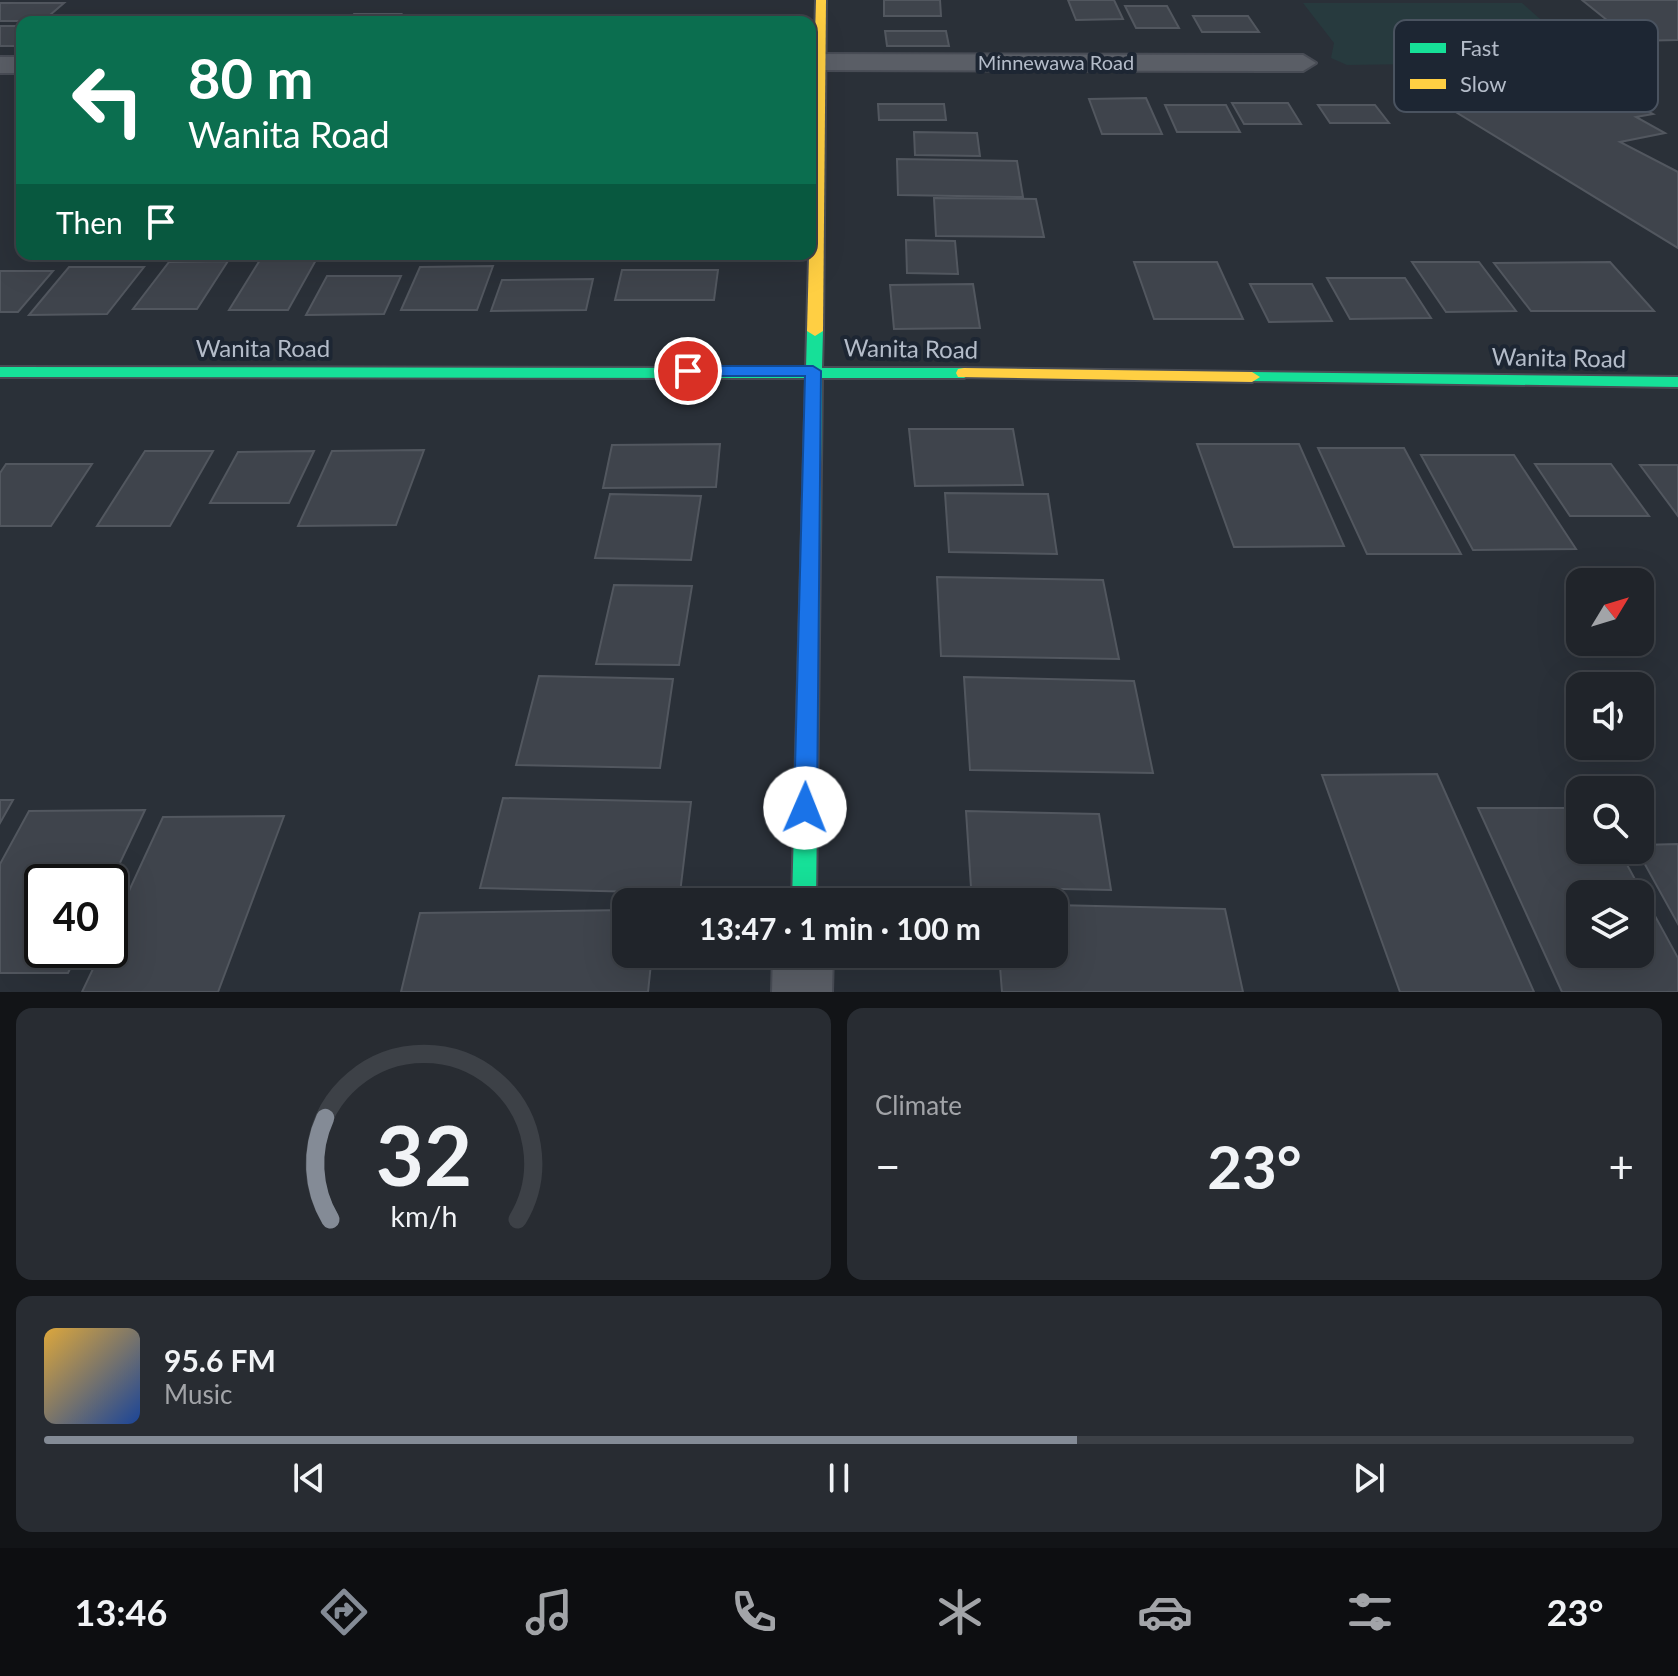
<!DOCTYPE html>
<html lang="en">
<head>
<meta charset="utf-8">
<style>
	:root { --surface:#20242a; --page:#282c32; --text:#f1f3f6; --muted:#a2a4a8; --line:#3d4147; --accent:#848b96 }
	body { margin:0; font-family:Lato,sans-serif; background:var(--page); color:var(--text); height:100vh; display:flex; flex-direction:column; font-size:30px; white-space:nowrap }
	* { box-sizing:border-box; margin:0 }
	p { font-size:26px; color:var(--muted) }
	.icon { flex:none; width:44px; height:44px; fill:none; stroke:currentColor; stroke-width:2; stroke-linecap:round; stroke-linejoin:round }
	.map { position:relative; height:992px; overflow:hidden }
	.panel { display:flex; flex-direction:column; gap:16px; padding:16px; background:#121417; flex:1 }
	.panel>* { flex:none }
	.hud { position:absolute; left:16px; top:16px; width:800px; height:244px; border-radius:16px; box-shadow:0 8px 32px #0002,0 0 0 2px var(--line); background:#0b6e4f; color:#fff; overflow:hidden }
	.needle { width:52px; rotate:52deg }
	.controls { position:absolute; left:1566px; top:568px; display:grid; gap:16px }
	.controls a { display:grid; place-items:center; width:88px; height:88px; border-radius:16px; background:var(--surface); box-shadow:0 8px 32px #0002,0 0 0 2px var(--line); font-size:40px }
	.speed { position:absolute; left:24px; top:864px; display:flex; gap:16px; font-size:40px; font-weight:700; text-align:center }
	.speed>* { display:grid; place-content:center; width:104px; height:104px; border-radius:50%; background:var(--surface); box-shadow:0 8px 32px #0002,0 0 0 2px var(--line); line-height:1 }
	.speed .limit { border:4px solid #111; border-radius:12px; background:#fff; color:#111 }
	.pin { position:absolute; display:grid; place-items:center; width:68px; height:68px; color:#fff; margin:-34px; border:4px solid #fff; border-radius:50%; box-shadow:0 2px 8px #0007 }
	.me { position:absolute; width:88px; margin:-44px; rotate:1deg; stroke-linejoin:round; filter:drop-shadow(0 0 6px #0008) }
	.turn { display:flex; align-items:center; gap:28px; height:168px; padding:0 40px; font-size:36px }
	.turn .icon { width:104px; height:104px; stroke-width:2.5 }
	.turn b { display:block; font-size:56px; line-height:68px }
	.then { display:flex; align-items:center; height:76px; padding:0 40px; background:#0003; gap:16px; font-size:30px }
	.big { font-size:60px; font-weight:700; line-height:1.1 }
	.panel .widget { flex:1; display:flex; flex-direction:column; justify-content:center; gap:12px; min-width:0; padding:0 28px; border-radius:16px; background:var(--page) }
	.panel .dial { align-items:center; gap:0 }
	.dial svg { height:208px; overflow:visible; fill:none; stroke:var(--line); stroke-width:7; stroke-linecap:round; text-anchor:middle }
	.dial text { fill:var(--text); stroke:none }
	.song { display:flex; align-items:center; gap:24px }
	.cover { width:96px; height:96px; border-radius:12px; background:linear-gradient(135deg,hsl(40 70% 55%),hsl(220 70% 35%)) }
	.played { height:8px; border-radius:4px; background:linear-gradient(90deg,var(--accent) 65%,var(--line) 65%) }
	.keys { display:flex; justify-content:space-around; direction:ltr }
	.heat { display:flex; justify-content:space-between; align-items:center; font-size:44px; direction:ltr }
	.panel .tiles { flex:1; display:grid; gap:16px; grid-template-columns:1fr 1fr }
	.widget:last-child { grid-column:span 2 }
	.trip { position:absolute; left:612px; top:888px; width:456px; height:80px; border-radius:16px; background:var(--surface); box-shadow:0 8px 32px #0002,0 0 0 2px var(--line); font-weight:700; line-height:80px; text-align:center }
	.menu { display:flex; height:128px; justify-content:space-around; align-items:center; background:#0d0e11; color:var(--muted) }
	.menu .icon { width:56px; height:56px }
	.menu .current { color:var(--accent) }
	.menu b { font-size:36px; color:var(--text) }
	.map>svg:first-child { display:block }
	.green { fill:#273a3e }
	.building { fill:#3f444c; stroke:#52575f; stroke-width:2; fill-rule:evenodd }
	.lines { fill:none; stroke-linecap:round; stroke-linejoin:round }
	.street-casing { stroke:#484c55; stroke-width:4 }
	.fast-casing { stroke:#484c55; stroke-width:4 }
	.slow-casing { stroke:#484c55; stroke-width:4 }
	.street { fill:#5a5e66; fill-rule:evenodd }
	.fast { fill:#16e098; fill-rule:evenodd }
	.slow { fill:#ffcf43; fill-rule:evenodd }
	.route { fill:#1a73e8; stroke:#114b97; stroke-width:2 }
	.labels { text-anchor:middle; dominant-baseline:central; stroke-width:8; stroke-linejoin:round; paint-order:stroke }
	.far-street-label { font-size:20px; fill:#b4bcc9; stroke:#1d2633 }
	.street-label { font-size:24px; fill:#b4bcc9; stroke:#1d2633 }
	.key { fill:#1d2633; stroke:#4a5360; stroke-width:2 }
	.key-label { font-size:22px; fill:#b4bcc9 }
</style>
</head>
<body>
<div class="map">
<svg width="1678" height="992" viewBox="0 0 1678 992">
	<rect width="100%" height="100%" fill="#2a3038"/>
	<path class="green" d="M1303 3H1522L1566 42 1454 43 1483 63 1347 65 1331 58 1334 43Z"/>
	<g class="building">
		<path d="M884 0H940L941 16H884Z"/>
		<path d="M1068 0H1114L1123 19 1076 20Z"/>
		<path d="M1582 0H1678V40L1633 41Z"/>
		<path d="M0 3H64L43 21H0Z"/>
		<path d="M1125 6H1167L1179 28H1136Z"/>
		<path d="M354 14H401L395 22H348Z"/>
		<path d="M1193 16H1248L1259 32H1202Z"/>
		<path d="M165 17H210L206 22H160Z"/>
		<path d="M218 18H269L265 22H214Z"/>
		<path d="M692 20H767L766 22Z"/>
		<rect x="0" y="26" width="22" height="20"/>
		<path d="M885 31H946L949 46H887Z"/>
		<path d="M1502 83 1520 92 1572 83 1581 87 1597 84 1653 114 1636 117 1665 133 1620 142 1678 172V248L1423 92Z"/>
		<path d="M1146 98 1162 134H1102L1089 99Z"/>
		<path d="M1232 103H1288L1301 124H1244Z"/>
		<path d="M878 104H944L946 120H879Z"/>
		<path d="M1165 105H1226L1240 132H1177Z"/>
		<path d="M1318 105H1375L1389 123H1330Z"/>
		<path d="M914 132 977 133 980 156 915 155Z"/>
		<path d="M897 159 1017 161 1023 197 898 195Z"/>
		<path d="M934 198 1036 199 1044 237 936 236Z"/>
		<path d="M906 240 955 241 958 274 907 273Z"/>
		<path d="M260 260H316L288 310H229Z"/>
		<path d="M228 261 197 309H133L169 262Z"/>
		<path d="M1134 262H1217L1243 319H1154Z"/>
		<path d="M1412 262H1479L1516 311 1446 312Z"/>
		<path d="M1610 262 1654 311H1531L1494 263Z"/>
		<path d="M493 266 477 310H401L420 267Z"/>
		<path d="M69 267H144L107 314 29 315Z"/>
		<path d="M622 270H718L714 300H615Z"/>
		<path d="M0 271H53L18 312H0Z"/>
		<path d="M327 276H401L384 314 306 315Z"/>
		<path d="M1327 278H1405L1431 318 1350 319Z"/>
		<path d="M593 279 586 310 491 311 502 280Z"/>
		<path d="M973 284 980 328 894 329 890 285Z"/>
		<path d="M1250 284H1312L1332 321 1269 322Z"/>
		<path d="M909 429H1013L1023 485 915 486Z"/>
		<path d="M720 444 716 487 603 488 612 445Z"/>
		<path d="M1197 444H1299L1344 546 1234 547Z"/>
		<path d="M1318 448H1404L1461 554H1367Z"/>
		<path d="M424 450 396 525 298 526 332 451Z"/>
		<path d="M145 451H213L170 526H97Z"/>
		<path d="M314 451 289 503H210L238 452Z"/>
		<path d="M1421 455H1514L1576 549 1473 550Z"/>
		<path d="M6 464H92L51 526H0V473Z"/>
		<path d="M1535 464H1611L1649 516H1570Z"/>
		<path d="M1640 465H1678V516Z"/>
		<path d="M945 493 1048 494 1057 554 949 552Z"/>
		<path d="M610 494 701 496 691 560 595 558Z"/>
		<path d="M937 577 1103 580 1119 659 941 656Z"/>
		<path d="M614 585 692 586 679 665 596 664Z"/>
		<path d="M539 676 673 679 660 768 516 765Z"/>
		<path d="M964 677 1134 681 1153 773 970 770Z"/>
		<path d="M1437 774 1534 992H1400L1322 775Z"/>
		<path d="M503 798 691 802 680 893 480 888Z"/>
		<path d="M0 800H13L0 823Z"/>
		<path d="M1478 808H1580V850H1619L1678 958V992H1562ZM1580 894H1640V954H1580Z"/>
		<path d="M145 810 110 884 42 882V950H79L68 973H0V864L29 811Z"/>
		<path d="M966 811 1099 814 1111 890 971 887Z"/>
		<path d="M284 816 218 992H82L102 950H110V932L163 817Z"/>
		<path d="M1678 844V924L1637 850 1640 845Z"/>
		<path d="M1054 905 1225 909 1243 992H1002L999 954H1054Z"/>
		<path d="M626 910V954H652L648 992H401L420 913Z"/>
	</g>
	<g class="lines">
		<defs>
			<g id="street">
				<path d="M810 54 1303 55 1316 63 1303 71 810 70Z"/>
				<rect x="0" y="57" width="22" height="16"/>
				<path d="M773 954H833L832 992H772Z"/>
			</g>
			<g id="fast">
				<path d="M815 326 823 331 822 368H964L972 373 964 378H822L816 902H792L806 378 0 377V367L806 368 807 331Z"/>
				<path d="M1252 372 1678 377V387L1246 381 1244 377Z"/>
			</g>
			<g id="slow">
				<path d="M816 0H826L823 331 815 336 807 331Z"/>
				<path d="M964 368 1252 372 1260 377 1252 382 958 377 956 373 958 369Z"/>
			</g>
		</defs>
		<use href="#street" class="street-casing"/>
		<use href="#fast" class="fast-casing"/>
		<use href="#slow" class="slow-casing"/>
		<use href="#street" class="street"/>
		<use href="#fast" class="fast"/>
		<use href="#slow" class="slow"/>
	</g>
	<path class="route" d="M813 366 821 371 817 808 814 816 805 819 797 816 794 808 805 376H688L680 371 688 366Z"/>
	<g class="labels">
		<g class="far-street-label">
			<text x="1056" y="62">Minnewawa Road</text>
		</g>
		<g class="street-label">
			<text x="263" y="347">Wanita Road</text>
			<text transform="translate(911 348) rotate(1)">Wanita Road</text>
			<text transform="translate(1559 357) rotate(1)">Wanita Road</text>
		</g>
	</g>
	<rect x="1394" y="20" width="264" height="92" rx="12" class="key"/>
	<rect x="1410" y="43" width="36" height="10" fill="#16e098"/>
	<rect x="1410" y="79" width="36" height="10" fill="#ffcf43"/>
	<g class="key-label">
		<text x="1460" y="56">Fast</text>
		<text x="1460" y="92">Slow</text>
	</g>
</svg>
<div class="controls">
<a><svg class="needle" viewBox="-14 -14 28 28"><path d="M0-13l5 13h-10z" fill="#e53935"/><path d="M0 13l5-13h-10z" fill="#a2a4a8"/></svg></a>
<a><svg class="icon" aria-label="sound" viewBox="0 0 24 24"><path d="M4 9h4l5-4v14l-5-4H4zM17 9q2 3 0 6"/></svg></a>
<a><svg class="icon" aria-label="search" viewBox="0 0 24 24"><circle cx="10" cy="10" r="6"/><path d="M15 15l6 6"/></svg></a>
<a><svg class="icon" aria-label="layers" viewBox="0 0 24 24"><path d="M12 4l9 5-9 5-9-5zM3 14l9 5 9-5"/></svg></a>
</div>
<div class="speed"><div class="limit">40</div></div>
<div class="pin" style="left:688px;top:371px;background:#d93025"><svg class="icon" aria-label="arrive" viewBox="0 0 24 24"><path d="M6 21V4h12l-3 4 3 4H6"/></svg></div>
<svg class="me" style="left:805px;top:808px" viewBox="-20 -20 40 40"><circle r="19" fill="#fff"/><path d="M0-13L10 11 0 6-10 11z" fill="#1a73e8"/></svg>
<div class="trip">13:47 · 1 min · 100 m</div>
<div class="hud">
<div class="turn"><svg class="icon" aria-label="left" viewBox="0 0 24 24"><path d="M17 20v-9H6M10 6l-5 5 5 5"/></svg><div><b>80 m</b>Wanita Road</div></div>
<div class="then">Then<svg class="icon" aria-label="arrive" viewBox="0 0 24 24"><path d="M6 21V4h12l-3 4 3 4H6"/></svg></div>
</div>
</div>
<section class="panel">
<div class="tiles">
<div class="widget dial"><svg viewBox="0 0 100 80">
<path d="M14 69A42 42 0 1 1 86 69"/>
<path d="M14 69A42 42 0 0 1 12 30" stroke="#848b96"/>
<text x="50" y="56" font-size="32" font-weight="700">32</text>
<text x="50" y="72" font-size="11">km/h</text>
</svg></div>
<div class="widget"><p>Climate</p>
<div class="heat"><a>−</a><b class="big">23°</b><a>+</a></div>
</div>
<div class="widget">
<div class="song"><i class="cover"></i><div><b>95.6 FM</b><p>Music</p></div></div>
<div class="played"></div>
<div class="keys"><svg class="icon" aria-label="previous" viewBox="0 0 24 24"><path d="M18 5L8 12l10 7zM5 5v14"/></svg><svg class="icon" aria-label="pause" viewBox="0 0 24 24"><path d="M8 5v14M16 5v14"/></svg><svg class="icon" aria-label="next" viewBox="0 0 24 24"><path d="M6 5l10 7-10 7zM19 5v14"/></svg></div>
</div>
</div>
</section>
<nav class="menu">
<b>13:46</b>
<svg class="icon current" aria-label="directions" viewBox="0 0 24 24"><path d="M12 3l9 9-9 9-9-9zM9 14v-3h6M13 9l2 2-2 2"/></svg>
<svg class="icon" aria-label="music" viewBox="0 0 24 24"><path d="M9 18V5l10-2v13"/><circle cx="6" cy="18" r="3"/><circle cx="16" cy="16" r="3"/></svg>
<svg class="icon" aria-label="phone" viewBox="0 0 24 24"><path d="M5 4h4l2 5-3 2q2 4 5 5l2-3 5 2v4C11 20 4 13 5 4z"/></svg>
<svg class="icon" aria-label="climate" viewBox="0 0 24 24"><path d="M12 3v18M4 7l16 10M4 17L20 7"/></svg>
<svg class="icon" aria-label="car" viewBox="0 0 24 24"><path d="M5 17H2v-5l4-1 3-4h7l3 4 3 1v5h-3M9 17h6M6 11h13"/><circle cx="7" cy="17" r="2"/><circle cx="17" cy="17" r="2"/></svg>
<svg class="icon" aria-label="filters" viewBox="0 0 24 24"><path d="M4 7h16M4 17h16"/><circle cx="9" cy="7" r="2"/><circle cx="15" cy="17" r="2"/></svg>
<b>23°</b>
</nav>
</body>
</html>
